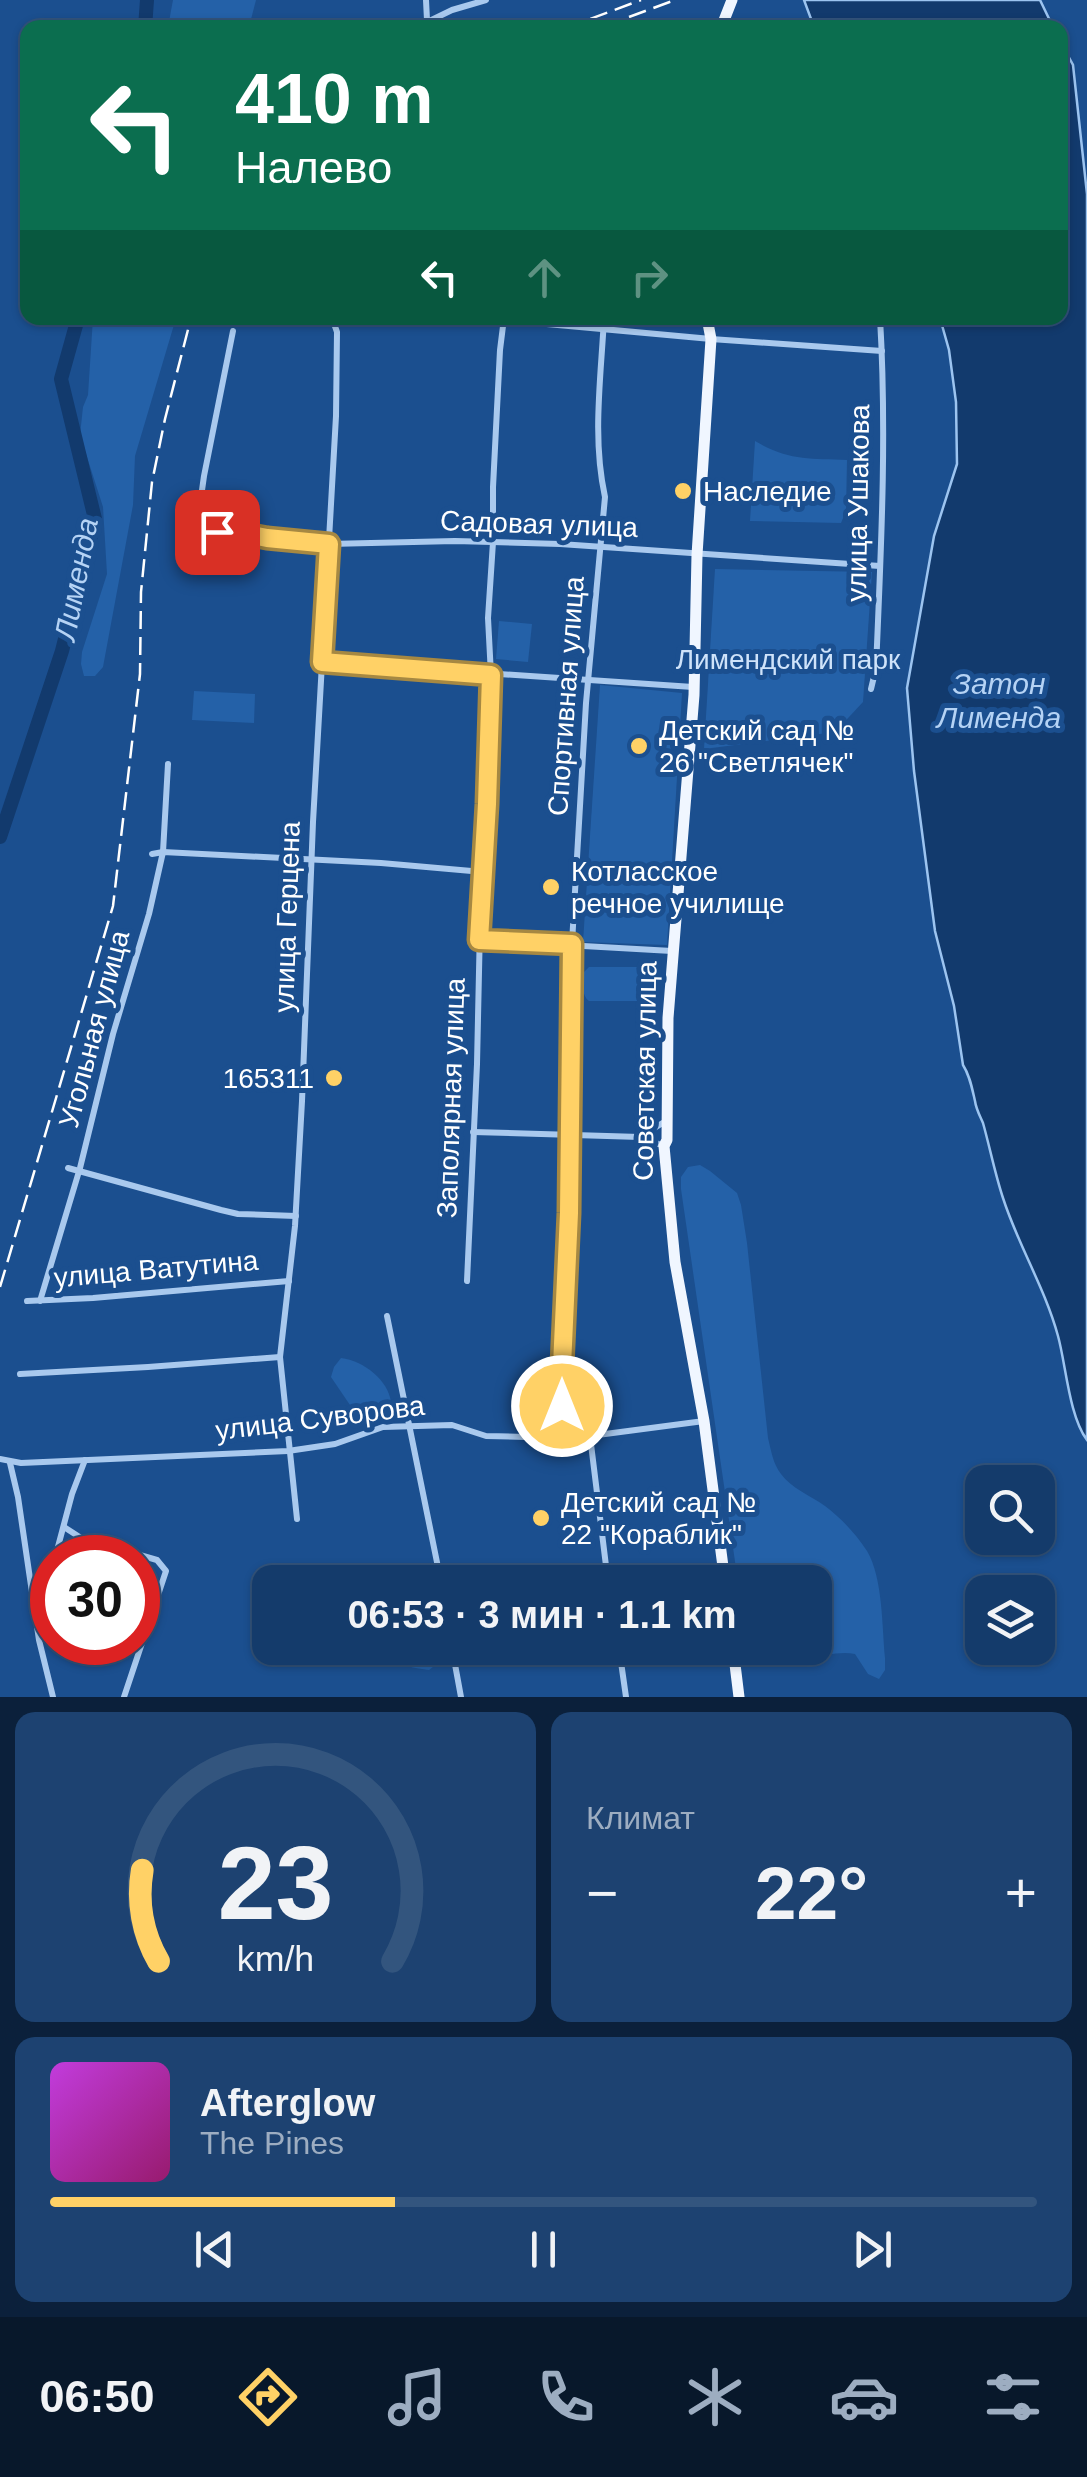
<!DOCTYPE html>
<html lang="ru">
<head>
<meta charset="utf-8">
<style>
	:root { --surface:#143b6b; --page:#1d4271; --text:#f1f3f6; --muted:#9dadc1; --line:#33557e; --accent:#ffd166 }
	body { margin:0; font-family:Helvetica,sans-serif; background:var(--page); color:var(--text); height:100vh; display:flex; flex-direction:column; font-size:38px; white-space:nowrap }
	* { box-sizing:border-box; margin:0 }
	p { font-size:32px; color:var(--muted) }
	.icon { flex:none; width:55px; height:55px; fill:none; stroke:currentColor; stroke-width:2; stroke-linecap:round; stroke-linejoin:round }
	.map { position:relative; height:1697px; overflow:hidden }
	.panel { display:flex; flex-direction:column; gap:15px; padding:15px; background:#0b203b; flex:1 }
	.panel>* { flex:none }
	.hud { position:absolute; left:20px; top:20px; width:1048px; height:305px; border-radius:20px; box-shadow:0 2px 8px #0004,0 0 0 2px var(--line); background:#0b6e4f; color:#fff; overflow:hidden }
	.tools { position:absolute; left:965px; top:1465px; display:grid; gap:20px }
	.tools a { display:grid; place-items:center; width:90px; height:90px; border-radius:20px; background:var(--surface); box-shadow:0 2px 8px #0004,0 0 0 2px var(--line); font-size:50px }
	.speed { position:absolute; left:30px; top:1535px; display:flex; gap:20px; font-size:50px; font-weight:700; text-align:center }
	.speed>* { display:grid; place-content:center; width:130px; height:130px; border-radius:50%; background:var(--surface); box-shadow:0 2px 8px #0004,0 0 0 2px var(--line); line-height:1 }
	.speed .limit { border:15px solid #d22; background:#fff; color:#111 }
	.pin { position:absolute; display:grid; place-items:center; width:85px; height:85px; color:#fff; margin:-42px; border-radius:20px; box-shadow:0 5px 15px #0006 }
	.me { position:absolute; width:110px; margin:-55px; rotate:0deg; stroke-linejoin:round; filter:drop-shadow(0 0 8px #0008) }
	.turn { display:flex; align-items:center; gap:35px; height:210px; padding:0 50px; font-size:45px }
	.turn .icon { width:130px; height:130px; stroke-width:2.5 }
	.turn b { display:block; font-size:70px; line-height:85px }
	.lanes { display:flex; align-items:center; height:95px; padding:0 50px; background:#0003; justify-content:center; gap:50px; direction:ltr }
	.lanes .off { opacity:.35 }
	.big { font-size:75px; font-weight:600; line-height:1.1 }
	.panel .card { flex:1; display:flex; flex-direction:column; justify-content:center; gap:15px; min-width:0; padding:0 35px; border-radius:20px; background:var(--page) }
	.panel .dial { align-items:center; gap:0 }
	.dial svg { height:260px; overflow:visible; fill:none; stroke:var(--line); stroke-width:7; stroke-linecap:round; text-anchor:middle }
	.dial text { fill:var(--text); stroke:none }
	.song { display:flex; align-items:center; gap:30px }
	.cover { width:120px; height:120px; border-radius:15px; background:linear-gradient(135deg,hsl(290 70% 55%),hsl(320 70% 35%)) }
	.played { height:10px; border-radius:5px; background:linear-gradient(90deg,var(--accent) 35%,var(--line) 35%) }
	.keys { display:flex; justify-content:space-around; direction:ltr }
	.heat { display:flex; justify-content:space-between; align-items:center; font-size:55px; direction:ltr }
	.panel .tiles { flex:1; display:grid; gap:15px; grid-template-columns:1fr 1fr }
	.card:last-child { grid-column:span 2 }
	.trip { position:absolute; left:252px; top:1565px; width:580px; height:100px; border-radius:20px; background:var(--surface); box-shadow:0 2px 8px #0004,0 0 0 2px var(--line); font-weight:600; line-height:100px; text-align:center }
	.tab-bar { display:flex; height:160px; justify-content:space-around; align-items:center; background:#08182b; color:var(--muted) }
	.tab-bar .icon { width:70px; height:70px }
	.tab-bar .active { color:var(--accent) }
	.tab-bar b { font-size:45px; color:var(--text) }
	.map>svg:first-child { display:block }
	.green { fill:#2461a8 }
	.water { fill:#123a6d; stroke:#9cc4f0; stroke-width:2.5 }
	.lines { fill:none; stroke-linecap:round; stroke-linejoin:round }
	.river { stroke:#123a6d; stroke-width:14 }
	.street { stroke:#a9c9ee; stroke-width:6 }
	.primary { stroke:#f0f6ff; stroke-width:11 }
	.rail { stroke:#fff; stroke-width:2.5; stroke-dasharray:18 8; stroke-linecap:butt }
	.route-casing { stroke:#a68842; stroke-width:25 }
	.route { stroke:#ffd166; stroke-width:18 }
	.poi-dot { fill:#ffd166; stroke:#1b4f8f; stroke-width:4 }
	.labels { text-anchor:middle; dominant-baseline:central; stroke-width:10; stroke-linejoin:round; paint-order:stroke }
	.poi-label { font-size:28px; fill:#fff; stroke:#1b4f8f; text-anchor:start }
	.street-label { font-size:28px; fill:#fff; stroke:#1b4f8f }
	.park-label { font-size:28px; fill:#cfe3fa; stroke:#1b4f8f }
	.water-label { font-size:30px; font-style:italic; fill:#b5d3f5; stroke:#1b4f8f }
</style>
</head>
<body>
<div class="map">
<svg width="1087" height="1697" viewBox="0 0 1087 1697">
	<rect width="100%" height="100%" fill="#1b4f8f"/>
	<g class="green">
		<path d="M173 0H256L249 27H168Z"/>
		<path d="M93 318H176L135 456 133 505 103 667 95 676H84L81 664 82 652 107 574 103 507 80 435 83 407 88 395Z"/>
		<path d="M755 441C789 461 809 458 847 460L846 511 841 523 750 521Z"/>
		<path d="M715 569 872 572 863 702 835 732 704 749Z"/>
		<path d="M499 621 532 624 528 662 496 659Z"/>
		<path d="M600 685 682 693 667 945 583 942Z"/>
		<path d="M194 691 255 694 254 723 192 720Z"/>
		<path d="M589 967H647L652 974 651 997 645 1001H589C581 995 583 981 584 972Z"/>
		<path d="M700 1165 710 1171 737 1193 741 1205 747 1243 768 1438C771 1450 773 1464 781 1474 791 1488 811 1496 825 1506 841 1518 856 1534 867 1551 883 1578 882 1627 885 1658V1670L879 1679 868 1674 855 1654C824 1647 779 1677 749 1662L747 1648H815V1582H738L681 1189V1177L688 1167Z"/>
		<path d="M341 1358C364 1361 388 1380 391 1402 382 1413 375 1415 361 1415L352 1408 331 1377 334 1367Z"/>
		<path d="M392 1648H439L438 1663 429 1670C410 1667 397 1667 392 1648Z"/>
	</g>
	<g class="water">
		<path d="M804 0H1040L1053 27H814Z"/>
		<path d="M1060 41 1073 65 1087 194V1440C1069 1416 1066 1365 1058 1336 1045 1288 1018 1245 1003 1198 995 1174 990 1148 983 1123 980 1116 976 1109 975 1101 972 1088 970 1076 963 1065L954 1006 935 931 914 771 907 688 934 536 957 464 956 402 949 350 940 318H1060Z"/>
	</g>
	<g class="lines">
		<g class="river">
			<path d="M145 28 147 0"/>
			<path d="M0 837 62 651 95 519 61 379 78 318"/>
		</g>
		<g class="street">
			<path d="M426 0 427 20"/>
			<path d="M415 28 452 10 486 0"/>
			<path d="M504 320 711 339 882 351"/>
			<path d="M233 331 204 476 196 533 237 532 267 538 329 544 455 541 560 544 880 566"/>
			<path d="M322 662 693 687"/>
			<path d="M871 689 876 668C881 551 887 435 880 318"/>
			<path d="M152 854 163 852 381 863 483 872"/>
			<path d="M479 940 672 951"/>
			<path d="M473 1132 640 1137 664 1146"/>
			<path d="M641 1136 666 1121"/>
			<path d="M68 1168 221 1210 238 1214 296 1216"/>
			<path d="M467 1281 477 1064 480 926 487 804 491 675 488 618 493 542V487L500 350 504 318"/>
			<path d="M27 1301 93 1298 289 1281"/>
			<path d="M40 1301 80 1168 113 1034 149 914 163 852 168 764"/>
			<path d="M387 1316 441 1582"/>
			<path d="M20 1374 148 1367 280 1357"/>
			<path d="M590 1436 608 1582"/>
			<path d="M563 1438 561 1375 569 1213 572 943 586 703 605 497C592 438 601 378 604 318"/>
			<path d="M0 1459 21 1463 288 1451 335 1444 383 1427 452 1425 486 1436 563 1438 590 1436 704 1421"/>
			<path d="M10 1463 18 1497 39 1640 53 1697"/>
			<path d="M297 1519 280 1357 295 1226 302 1101 313 822 336 416 337 332 332 318"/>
			<path d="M64 1527 81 1538 157 1560 166 1571 124 1697"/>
			<path d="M55 1558 72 1494 85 1460"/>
			<path d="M32 1602 43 1600 52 1567"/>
			<path d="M452 1648 461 1697"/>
			<path d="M619 1648 626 1697"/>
		</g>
		<g class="primary">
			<path d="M721 28 732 0"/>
			<path d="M707 318 711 339 697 555 694 695 668 1018 667 1140 664 1146 675 1262 704 1421 725 1582"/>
			<path d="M733 1648 739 1697"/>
		</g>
		<g class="rail">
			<path d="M629 17 675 0"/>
			<path d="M566 28 641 0"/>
			<path d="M0 1287 113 906 140 674 141 592 152 482 165 419 191 318"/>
		</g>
	</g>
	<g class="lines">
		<defs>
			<path id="route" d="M217 532H237L267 538 329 544 322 662 491 675 487 804 479 940 572 944 569 1213 562 1366V1406"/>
		</defs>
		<use href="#route" class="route-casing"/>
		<use href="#route" class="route"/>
	</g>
	<g class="poi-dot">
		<circle cx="683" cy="491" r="10"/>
		<circle cx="639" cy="746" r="10"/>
		<circle cx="551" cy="887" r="10"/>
		<circle cx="334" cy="1078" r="10"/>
		<circle cx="541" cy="1518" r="10"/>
	</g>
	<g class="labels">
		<g class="poi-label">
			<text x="703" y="491">Наследие</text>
			<text x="659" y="730">Детский сад №<tspan x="659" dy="32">26 "Светлячек"</tspan></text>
			<text x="571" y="871">Котласское<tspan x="571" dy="32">речное училище</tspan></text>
			<text x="314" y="1078" text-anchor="end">165311</text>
			<text x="561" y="1502">Детский сад №<tspan x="561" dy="32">22 "Кораблик"</tspan></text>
		</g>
		<g class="street-label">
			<text transform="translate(858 503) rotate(-89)">улица Ушакова</text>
			<text transform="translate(539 524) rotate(2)">Садовая улица</text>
			<text transform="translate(566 696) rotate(-86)">Спортивная улица</text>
			<text transform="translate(287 917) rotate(-88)">улица Герцена</text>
			<text transform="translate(94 1029) rotate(-75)">Угольная улица</text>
			<text transform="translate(645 1071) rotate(-89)">Советская улица</text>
			<text transform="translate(451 1098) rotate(-88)">Заполярная улица</text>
			<text transform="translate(156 1269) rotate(-5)">улица Ватутина</text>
			<text transform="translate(320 1418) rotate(-7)">улица Суворова</text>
		</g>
		<g class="park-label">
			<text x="788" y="659">Лимендский парк</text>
		</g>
		<g class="water-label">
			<text transform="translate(76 579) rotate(-79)">Лименда</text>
			<text x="999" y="683">Затон<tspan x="999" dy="34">Лименда</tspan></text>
		</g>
	</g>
</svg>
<div class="tools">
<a><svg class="icon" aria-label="search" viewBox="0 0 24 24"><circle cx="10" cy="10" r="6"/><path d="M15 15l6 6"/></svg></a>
<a><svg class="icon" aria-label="layers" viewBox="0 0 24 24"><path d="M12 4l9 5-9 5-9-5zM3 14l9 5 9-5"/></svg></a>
</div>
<div class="speed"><div class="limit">30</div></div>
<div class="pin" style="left:217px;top:532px;background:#d93025"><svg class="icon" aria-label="arrive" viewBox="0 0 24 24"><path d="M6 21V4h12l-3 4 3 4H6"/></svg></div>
<svg class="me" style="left:562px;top:1406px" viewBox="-20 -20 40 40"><circle r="17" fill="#ffd166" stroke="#fff" stroke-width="3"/><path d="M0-11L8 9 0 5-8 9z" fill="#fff"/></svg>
<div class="trip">06:53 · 3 мин · 1.1 km</div>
<div class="hud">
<div class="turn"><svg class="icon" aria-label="left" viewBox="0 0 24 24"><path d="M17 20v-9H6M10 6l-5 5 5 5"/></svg><div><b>410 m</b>Налево</div></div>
<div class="lanes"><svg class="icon" aria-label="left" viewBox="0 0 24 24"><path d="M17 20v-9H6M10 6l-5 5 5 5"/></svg><svg class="icon off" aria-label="ahead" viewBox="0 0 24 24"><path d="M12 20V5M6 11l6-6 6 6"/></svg><svg class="icon off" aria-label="right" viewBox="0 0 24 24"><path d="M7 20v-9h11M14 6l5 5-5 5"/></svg></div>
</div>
</div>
<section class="panel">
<div class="tiles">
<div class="card dial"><svg viewBox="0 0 100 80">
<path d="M14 69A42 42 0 1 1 86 69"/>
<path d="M14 69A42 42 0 0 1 9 41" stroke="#ffd166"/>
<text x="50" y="56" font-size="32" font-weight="700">23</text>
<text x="50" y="72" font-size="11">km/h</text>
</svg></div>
<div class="card"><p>Климат</p>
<div class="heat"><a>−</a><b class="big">22°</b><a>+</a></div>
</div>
<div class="card">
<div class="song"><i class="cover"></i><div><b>Afterglow</b><p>The Pines</p></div></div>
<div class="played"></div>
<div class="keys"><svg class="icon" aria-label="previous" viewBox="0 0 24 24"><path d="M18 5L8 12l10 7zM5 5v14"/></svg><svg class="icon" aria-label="pause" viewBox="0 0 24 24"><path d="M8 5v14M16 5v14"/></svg><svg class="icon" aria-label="next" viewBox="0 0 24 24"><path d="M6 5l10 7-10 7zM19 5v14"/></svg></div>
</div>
</div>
</section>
<nav class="tab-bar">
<b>06:50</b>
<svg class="icon active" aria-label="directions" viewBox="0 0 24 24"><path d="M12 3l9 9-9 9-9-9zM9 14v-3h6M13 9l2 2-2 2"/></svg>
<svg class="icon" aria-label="music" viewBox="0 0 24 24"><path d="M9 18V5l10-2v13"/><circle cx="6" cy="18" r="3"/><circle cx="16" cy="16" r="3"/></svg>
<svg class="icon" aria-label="phone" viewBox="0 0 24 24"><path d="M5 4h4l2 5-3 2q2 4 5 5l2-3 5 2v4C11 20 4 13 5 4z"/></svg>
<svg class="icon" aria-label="climate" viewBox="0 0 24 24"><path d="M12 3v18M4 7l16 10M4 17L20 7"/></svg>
<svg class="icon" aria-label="car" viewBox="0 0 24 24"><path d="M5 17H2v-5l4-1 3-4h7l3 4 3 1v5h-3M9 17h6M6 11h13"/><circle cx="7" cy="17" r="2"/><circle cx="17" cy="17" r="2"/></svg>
<svg class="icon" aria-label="filters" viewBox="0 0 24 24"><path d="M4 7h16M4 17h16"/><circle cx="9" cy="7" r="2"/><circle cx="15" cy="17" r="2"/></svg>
</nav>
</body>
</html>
